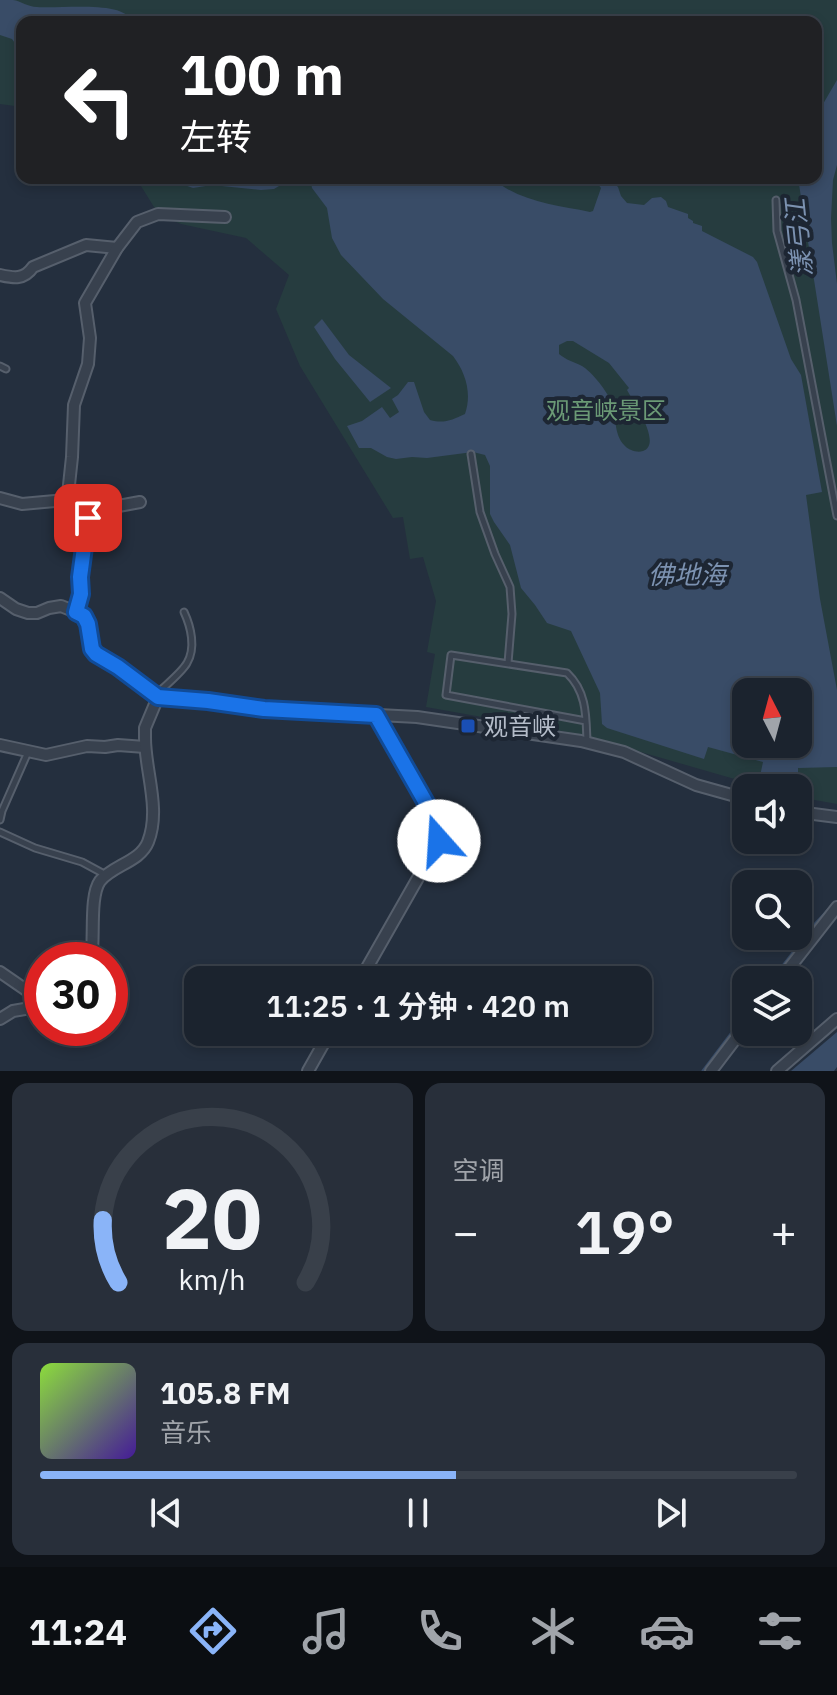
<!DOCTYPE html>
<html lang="zh">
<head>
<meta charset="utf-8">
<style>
	:root { --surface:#1b232e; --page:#282f3a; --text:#f1f3f6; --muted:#a0a4aa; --line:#39404a; --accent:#8ab4f8 }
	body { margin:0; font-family:"IBM Plex Sans","Noto Sans SC",sans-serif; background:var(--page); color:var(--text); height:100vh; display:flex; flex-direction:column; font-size:30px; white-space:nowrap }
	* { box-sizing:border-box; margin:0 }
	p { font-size:26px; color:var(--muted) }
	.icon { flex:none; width:44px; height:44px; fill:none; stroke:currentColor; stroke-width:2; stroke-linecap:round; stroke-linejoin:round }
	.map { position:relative; height:1071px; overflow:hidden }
	.side { display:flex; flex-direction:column; gap:12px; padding:12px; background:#0f1319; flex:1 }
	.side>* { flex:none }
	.hud { position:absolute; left:16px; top:16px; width:806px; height:168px; border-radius:16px; box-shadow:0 4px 12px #0003,0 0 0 2px var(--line); background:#202124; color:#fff; overflow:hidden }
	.needle { width:52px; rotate:354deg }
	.controls { position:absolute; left:732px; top:678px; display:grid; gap:16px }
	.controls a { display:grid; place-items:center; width:80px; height:80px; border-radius:16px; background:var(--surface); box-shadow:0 4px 12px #0003,0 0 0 2px var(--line); font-size:40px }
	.speed { position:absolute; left:24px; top:942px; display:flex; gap:16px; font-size:40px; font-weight:700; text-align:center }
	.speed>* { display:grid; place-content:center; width:104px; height:104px; border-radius:50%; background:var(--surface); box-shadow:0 4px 12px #0003,0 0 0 2px var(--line); line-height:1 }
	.speed .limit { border:12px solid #d22; background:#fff; color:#111 }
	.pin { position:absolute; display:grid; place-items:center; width:68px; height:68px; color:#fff; margin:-34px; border-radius:16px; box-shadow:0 4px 12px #0006 }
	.me { position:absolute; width:88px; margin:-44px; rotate:341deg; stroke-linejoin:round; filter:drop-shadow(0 0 6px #0008) }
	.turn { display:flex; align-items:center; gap:28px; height:168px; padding:0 32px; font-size:36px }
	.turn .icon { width:104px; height:104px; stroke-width:2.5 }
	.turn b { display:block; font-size:56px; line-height:68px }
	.big { font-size:60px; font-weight:600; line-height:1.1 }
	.side .widget { flex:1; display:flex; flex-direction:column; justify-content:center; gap:12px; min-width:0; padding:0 28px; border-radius:16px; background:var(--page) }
	.side .dial { align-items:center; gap:0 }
	.dial svg { height:208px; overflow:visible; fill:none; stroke:var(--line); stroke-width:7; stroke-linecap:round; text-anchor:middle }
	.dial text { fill:var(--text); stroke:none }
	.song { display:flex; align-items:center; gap:24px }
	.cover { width:96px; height:96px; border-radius:12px; background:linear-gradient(135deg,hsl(90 70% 55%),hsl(260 70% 35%)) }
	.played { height:8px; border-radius:4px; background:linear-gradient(90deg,var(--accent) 55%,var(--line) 55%) }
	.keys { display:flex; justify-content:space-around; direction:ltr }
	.heat { display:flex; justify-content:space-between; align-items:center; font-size:44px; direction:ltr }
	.side .tiles { flex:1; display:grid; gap:12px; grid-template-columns:1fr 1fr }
	.widget:last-child { grid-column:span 2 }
	.trip { position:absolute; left:184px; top:966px; width:468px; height:80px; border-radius:16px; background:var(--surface); box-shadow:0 4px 12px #0003,0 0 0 2px var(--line); font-weight:600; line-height:80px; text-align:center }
	.menu { display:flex; height:128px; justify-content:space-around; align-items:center; background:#0b0e12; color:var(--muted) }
	.menu .icon { width:56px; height:56px }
	.menu .active { color:var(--accent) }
	.menu b { font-size:36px; color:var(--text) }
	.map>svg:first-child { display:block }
	.green { fill:#263c3f; fill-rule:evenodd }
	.water { fill:#394c67; fill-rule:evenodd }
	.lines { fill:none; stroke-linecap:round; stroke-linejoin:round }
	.stream { stroke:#394c67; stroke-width:3 }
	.lane-casing { stroke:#565f6c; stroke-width:9 }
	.street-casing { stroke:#565f6c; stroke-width:14 }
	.lane { stroke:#38414e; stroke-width:5 }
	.street { stroke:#38414e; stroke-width:10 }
	.route-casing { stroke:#114b97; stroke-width:20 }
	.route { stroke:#1a73e8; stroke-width:14 }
	.transit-dot { fill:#1a4fb4; stroke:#1d2633; stroke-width:3 }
	.labels { text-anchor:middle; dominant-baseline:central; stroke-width:8; stroke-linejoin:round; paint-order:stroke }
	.park-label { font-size:24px; fill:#6b9a76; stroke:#1d2633 }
	.poi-label { font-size:24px; fill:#b4bcc9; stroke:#1d2633; text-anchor:start }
	.water-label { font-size:26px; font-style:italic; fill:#7c92b1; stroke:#1d2633 }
</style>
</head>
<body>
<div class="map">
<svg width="837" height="1071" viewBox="0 0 837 1071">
	<rect width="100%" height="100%" fill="#242f3e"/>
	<path class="green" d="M0 0H837V804L798 797V788H766L578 734 426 707 435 654 427 652 436 601 423 557 410 559 403 517 393 518 300 366 276 309 289 275 246 238 181 224 169 219 154 207 136 178H816V22H22V107L0 104ZM746 692H798V744H746Z"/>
	<g class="water">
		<path d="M0 0C4 0 8 0 13 0 21 1 28 7 37 7 61 9 127 0 131 22H22V53L12 39 0 35Z"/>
		<path d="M837 80V165L833 180 831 218 832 243 837 284V426L798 178H816V116Z"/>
		<path d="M172 178H282L279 186 274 189 261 190 212 185 193 188 173 181Z"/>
		<path d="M314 178H492C519 202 556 205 590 212L593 211 601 188 597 183 584 178H609L618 187 621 196 627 203 644 205 652 198 661 197 666 201 668 207 688 214V218L693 221V223L702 226V231L753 257 757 262 791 359 801 375 822 492 806 495 820 599 837 690V767L798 768V783L760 776 763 762 708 747 704 759 607 728 602 724 600 693 571 631 547 623 535 605 521 588 510 545 494 522 490 514V466L485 455 473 452 427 458 412 457 396 459 387 457 371 448H359L347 426 362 421 382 407 390 418 399 412 392 399 398 395 408 382H414L424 412 430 420C444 424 452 420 465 414 472 394 466 373 453 356L383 299 341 255 332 238 327 208 312 188 311 182ZM567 341H573L609 363 629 388 627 390C633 401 663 444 643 451 637 453 629 450 625 446 612 433 618 415 610 399 605 389 592 372 582 366 574 362 566 360 559 354V345ZM746 692H798V744H746Z"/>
		<path d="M322 319 349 355 391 388 370 402 335 359 314 327Z"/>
		<path d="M837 1032V1067L834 1071H791Z"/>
	</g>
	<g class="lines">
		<g class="stream">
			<path d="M772 980 816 923 831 907"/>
			<path d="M703 1071 746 1014"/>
		</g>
		<defs>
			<g id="lane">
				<path d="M776 200 777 231 796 300 837 516"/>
				<path d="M0 366 6 369"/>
				<path d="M471 454 480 512 495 554 510 587 512 614 508 663"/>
				<path d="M158 697 160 691C167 684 182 672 187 663 196 648 191 627 184 612"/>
				<path d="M586 721 446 695 451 655 567 673C587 692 586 716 587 742"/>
				<path d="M0 820 2 811 28 752"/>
				<path d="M0 832 35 848 82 862 106 875"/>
			</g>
			<g id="street">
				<path d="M0 275C14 278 24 280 33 267L86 245 117 248"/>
				<path d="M0 498 22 504 66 500 97 510 140 502"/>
				<path d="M0 598 16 609 28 613H37L49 608 61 606 81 614 88 624 92 649 96 654 118 667 158 697 208 701 264 709 417 717 581 741 624 752 696 785 746 799"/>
				<path d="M76 612 81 594 80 577 88 518 66 513 72 457 74 405 88 364 90 338 85 303 117 248 137 222 158 214 225 217"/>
				<path d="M0 745 46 755 87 746 105 747 118 745 145 747"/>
				<path d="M798 812 837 817"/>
				<path d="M91 960C95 940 89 896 100 881 113 865 140 862 148 842 161 809 145 771 145 738V728L158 697"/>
				<path d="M0 972 29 992 37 1007"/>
				<path d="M360 980 439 841 440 831 438 824 376 715"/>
				<path d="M780 980 837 907"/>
				<path d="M0 1019 13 1011 42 1006"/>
				<path d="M308 1071 330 1032"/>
				<path d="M711 1071 746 1025"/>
				<path d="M777 1071 837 1019"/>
			</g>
		</defs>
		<use href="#lane" class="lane-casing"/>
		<use href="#street" class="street-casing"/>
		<use href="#lane" class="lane"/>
		<use href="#street" class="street"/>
	</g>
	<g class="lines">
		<defs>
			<path id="route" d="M88 518 80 577 81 594 76 612 84 616 88 624 92 649 96 654 118 667 158 697 208 701 264 709 376 715 438 824 440 831 439 841"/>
		</defs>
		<use href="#route" class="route-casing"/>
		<use href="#route" class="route"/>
	</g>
	<rect class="transit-dot" x="460" y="718" width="16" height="16" rx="4"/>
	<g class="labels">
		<g class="park-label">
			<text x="606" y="410">观音峡景区</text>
		</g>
		<g class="poi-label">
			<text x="484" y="726">观音峡</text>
		</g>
		<g class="water-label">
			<text transform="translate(798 238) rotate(-96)">漾弓江</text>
			<text x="687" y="574">佛地海</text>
		</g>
	</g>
</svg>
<div class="controls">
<a><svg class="needle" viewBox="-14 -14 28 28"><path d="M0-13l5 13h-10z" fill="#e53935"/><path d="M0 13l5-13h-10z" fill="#a0a4aa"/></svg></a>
<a><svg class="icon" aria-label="sound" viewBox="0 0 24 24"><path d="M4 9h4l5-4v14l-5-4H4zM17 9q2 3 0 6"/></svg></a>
<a><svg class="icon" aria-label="search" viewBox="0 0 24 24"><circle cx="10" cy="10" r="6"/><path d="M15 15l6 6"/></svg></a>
<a><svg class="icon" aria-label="layers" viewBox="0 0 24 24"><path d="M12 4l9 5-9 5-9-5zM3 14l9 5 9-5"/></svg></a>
</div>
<div class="speed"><div class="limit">30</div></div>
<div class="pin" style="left:88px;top:518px;background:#d93025"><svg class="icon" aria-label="arrive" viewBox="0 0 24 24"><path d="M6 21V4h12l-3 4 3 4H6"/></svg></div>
<svg class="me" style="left:439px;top:841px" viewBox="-20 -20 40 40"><circle r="19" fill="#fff"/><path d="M0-13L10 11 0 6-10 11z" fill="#1a73e8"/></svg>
<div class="trip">11:25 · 1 分钟 · 420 m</div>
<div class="hud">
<div class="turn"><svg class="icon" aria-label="left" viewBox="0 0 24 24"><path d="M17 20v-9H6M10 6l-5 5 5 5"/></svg><div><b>100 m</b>左转</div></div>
</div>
</div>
<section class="side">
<div class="tiles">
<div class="widget dial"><svg viewBox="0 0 100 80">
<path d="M14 69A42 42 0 1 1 86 69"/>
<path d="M14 69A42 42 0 0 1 8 45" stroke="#8ab4f8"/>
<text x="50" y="56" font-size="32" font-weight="700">20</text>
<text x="50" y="72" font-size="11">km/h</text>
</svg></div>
<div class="widget"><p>空调</p>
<div class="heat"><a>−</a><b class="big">19°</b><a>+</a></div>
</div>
<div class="widget">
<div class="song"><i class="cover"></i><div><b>105.8 FM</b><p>音乐</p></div></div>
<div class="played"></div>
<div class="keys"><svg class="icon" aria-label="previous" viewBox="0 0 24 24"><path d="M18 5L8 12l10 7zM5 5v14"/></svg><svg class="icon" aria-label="pause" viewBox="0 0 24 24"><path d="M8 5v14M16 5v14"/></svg><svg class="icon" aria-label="next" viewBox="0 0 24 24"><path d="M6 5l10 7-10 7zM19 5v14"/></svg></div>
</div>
</div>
</section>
<nav class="menu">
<b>11:24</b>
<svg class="icon active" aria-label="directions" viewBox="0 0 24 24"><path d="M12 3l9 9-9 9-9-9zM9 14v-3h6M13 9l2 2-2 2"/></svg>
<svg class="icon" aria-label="music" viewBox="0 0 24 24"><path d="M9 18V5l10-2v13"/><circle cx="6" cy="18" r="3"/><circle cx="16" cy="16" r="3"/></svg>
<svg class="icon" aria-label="phone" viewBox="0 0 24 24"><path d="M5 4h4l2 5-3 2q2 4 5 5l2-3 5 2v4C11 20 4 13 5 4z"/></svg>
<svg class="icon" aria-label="climate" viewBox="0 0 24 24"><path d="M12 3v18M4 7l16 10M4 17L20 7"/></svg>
<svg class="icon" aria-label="car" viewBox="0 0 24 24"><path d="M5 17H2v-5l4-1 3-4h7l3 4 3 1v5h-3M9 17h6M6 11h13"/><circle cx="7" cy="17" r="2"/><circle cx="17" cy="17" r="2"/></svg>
<svg class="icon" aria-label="filters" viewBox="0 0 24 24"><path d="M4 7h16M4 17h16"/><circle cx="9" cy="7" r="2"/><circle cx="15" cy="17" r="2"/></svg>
</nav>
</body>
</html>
